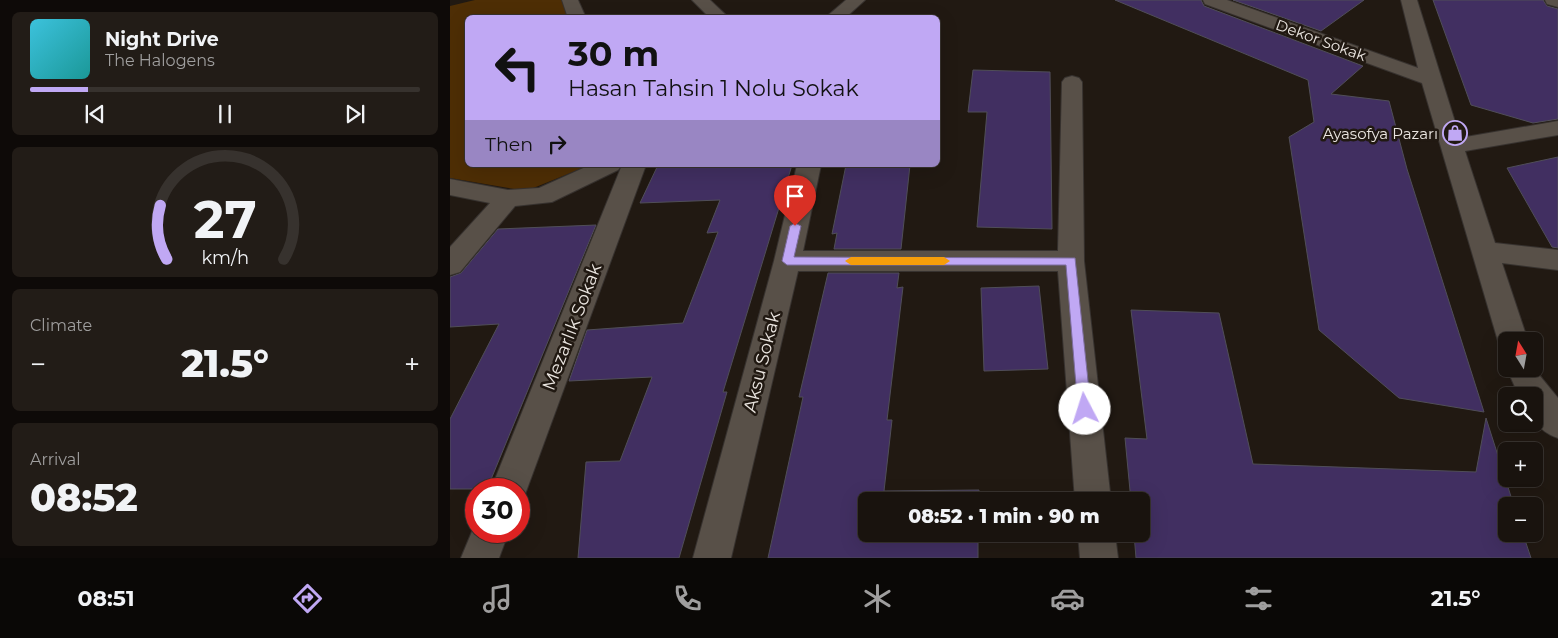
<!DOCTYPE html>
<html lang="en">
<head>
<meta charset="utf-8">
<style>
	:root { --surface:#19130e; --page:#221c17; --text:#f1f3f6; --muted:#9f9e9e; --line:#37322e; --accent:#c0a8f4 }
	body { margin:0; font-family:Montserrat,sans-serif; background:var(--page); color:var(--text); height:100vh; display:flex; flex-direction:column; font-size:19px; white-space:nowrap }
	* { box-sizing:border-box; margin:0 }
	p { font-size:16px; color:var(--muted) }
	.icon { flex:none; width:28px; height:28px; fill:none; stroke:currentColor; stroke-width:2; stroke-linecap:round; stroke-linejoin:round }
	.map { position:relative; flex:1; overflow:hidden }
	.panel { display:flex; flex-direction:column; gap:12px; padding:12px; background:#0e0a08; width:450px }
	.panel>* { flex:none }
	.top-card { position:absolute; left:15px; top:15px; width:475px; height:152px; border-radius:8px; box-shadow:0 5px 20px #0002,0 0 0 1px var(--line); background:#c0a8f4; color:#111; overflow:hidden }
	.needle { width:32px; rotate:349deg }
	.controls { position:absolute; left:1048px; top:332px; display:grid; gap:10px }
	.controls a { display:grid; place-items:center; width:45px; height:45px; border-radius:8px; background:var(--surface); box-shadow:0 5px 20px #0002,0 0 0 1px var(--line); font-size:25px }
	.speed { position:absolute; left:15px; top:478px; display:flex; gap:10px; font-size:25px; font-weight:700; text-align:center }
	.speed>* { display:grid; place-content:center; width:65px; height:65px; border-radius:50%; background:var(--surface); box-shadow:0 5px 20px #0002,0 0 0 1px var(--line); line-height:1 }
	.speed .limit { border:8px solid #d22; background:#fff; color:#111 }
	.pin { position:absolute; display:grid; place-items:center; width:42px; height:42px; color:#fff; margin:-51px -21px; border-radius:50% 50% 50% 0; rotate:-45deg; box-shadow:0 0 5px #0007 }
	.pin .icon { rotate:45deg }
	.me { position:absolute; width:55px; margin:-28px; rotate:355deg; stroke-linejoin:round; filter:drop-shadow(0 0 4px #0008) }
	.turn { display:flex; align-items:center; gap:18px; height:105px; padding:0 20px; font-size:22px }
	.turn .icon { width:65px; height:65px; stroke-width:2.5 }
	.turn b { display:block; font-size:35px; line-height:42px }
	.then { display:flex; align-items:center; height:48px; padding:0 20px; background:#0003; gap:10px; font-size:19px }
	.big { font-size:38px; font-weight:800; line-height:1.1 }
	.panel .card { flex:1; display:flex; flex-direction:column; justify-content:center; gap:8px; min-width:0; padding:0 18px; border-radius:8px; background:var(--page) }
	.panel .dial { align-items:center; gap:0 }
	.dial svg { height:130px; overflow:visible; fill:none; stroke:var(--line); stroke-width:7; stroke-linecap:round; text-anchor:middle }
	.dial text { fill:var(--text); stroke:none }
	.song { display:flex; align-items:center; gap:15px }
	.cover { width:60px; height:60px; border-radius:8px; background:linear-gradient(135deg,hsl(190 70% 55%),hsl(180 70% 35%)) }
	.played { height:5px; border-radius:2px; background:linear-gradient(90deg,var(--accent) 15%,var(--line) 15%) }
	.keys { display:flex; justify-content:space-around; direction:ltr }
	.heat { display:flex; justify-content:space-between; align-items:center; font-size:28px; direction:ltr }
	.trip { position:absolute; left:408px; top:492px; width:292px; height:50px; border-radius:8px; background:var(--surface); box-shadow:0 5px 20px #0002,0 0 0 1px var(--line); font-weight:800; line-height:50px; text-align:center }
	.tab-bar { display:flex; height:80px; justify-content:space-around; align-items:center; background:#0a0806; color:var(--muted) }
	.tab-bar .icon { width:35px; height:35px }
	.tab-bar .active { color:var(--accent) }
	.tab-bar b { font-size:22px; color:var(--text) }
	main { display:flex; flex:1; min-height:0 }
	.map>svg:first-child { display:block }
	.green { fill:#4e2e05 }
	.building { fill:#412f61; stroke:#504e58 }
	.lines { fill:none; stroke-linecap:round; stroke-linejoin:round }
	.minor-casing { stroke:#37322f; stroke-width:2 }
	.minor { fill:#585048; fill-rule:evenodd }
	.route { fill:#c0a8f4; stroke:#7d6d9f }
	.slow { fill:#f59e0b }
	.labels { text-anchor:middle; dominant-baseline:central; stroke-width:5; stroke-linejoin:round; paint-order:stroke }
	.far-street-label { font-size:15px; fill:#ebe6e1; stroke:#211912 }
	.far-poi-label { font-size:15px; fill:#ebe6e1; stroke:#211912; text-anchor:end }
	.street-label { font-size:18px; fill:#ebe6e1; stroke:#211912 }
</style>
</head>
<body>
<main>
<section class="panel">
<div class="card">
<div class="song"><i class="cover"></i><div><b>Night Drive</b><p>The Halogens</p></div></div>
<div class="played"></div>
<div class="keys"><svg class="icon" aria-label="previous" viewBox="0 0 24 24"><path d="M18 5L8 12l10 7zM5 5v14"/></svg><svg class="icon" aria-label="pause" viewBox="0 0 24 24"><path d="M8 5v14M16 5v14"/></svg><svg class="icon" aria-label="next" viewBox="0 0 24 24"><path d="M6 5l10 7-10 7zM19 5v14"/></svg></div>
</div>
<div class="card dial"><svg viewBox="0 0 100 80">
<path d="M14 69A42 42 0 1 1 86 69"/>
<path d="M14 69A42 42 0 0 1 10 36" stroke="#c0a8f4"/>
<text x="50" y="56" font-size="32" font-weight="700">27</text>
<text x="50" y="72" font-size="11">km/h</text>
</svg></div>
<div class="card"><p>Climate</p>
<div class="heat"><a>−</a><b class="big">21.5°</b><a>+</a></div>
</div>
<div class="card"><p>Arrival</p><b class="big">08:52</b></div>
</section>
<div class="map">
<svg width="1108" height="558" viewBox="0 0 1108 558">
	<rect width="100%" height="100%" fill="#211912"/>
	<path class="green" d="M25 0H113L121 17 18 18V165H140L76 191 0 178V6Z"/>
	<g class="building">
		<path d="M665 0H751L754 6 913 66 881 94 939 101 957 169 1034 412 949 398 869 330 839 137 864 122 858 80Z"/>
		<path d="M783 0H914L871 31Z"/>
		<path d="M983 0H1093L1097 6 1108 9V119L1083 123 1021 105Z"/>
		<path d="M523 70 600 72 602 229 527 227 537 112H518Z"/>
		<path d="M1108 157V248L1102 247 1057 168Z"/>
		<path d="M208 165H342L273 392H277L229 558H128L136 462 170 461 202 377 119 381 137 330 233 323 268 232 257 233 270 200 190 203Z"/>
		<path d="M396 165H460L451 249H384L387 233 382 234Z"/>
		<path d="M146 225 37 489H0V419L49 324 0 327V277L11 273 48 229Z"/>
		<path d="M378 273H449L447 288 453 287 437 420H442L434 491 529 490 528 501H416V534H528V558H318L353 397H349Z"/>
		<path d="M589 286 598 369 534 371 531 288Z"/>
		<path d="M681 310 769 313 803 464 1026 472 1036 418 1064 506H1056V534H1073L1081 558H686L684 534H691V501H681L675 438 697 439Z"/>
	</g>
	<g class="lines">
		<defs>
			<g id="minor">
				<path d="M112 0H128L136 18H118Z"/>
				<path d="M242 0H260L279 18H260Z"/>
				<path d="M396 0H415L395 18H375Z"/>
				<path d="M753 0H777L968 68 951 0H967L1010 138 1108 121V135L1015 151 1045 243 1108 250V270L1052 263 1078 341H1056V351L1052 350 1048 341 972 83 755 4Z"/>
				<path d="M1095 0H1108V7L1097 4Z"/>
				<path d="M622 76 629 78 632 82 634 261 661 501H625L608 271H348L281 558H243L324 261 347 165H371L353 251H608L612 82 615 78Z"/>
				<path d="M140 165H172L168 170 102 202 65 206 10 272 0 275V247L40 203 0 195V179L58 190 89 188Z"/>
				<path d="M172 165H196L77 489 72 501 69 503V489H41Z"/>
				<path d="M1084 361 1090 376 1108 398V438C1085 430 1084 418 1084 396H1069L1057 369H1084Z"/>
				<path d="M26 522V531H59L49 558H11Z"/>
				<path d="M628 534H665L668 558H630Z"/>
			</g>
		</defs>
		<use href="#minor" class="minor-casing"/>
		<use href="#minor" class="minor"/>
	</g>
	<path class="route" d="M345 223 351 226 344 257 625 258 641 409 639 413 635 415 630 413 628 409 616 265H337L332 261 340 226Z"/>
	<path class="slow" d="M401 257H494L500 261 494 265H401L395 261Z"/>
	<defs>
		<symbol id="shop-ring" viewBox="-11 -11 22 22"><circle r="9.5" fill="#211912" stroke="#c0a8f4" stroke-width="1.5"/><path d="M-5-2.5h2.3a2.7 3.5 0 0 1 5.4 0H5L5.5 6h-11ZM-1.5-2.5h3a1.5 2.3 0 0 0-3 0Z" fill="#c0a8f4"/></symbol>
	</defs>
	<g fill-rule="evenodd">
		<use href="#shop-ring" x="991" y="119" width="28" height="28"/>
	</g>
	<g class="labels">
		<g class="far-street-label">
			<text transform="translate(871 40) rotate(20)">Dekor Sokak</text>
		</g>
		<g class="far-poi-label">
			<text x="988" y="133">Ayasofya Pazarı</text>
		</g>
		<g class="street-label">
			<text transform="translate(122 327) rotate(-69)">Mezarlık Sokak</text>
			<text transform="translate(312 362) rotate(-76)">Aksu Sokak</text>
		</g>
	</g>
</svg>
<div class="controls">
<a><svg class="needle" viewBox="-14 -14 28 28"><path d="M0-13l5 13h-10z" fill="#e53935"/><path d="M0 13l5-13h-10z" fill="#9f9e9e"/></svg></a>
<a><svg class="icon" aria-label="search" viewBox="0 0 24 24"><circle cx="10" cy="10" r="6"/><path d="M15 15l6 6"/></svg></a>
<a>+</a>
<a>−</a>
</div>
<div class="speed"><div class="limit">30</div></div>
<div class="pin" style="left:345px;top:226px;background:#d93025"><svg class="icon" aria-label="arrive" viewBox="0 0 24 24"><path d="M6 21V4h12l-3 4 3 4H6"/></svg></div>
<svg class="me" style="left:635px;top:409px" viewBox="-20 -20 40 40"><circle r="19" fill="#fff"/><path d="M0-13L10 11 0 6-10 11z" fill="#c0a8f4"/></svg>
<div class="trip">08:52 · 1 min · 90 m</div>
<div class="top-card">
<div class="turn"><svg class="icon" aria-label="left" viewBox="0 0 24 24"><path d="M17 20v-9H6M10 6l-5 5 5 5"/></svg><div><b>30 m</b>Hasan Tahsin 1 Nolu Sokak</div></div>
<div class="then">Then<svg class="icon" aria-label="right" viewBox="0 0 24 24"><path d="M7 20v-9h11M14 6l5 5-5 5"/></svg></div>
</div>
</div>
</main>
<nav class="tab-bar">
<b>08:51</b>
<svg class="icon active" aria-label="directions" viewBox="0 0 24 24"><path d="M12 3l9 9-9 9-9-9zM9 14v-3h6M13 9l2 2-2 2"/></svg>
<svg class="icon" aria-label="music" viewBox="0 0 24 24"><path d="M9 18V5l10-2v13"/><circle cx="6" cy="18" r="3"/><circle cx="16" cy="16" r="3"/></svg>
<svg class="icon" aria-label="phone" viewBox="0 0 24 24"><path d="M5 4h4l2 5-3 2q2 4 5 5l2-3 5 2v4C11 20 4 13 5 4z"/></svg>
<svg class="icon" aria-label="climate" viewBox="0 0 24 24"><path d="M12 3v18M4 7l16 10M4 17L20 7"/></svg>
<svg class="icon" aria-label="car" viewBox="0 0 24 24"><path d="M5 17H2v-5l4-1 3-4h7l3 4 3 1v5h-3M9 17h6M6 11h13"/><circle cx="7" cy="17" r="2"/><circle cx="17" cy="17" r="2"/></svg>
<svg class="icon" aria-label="filters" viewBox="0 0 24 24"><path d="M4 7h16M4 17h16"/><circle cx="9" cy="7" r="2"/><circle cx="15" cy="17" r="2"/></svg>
<b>21.5°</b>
</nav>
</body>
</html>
